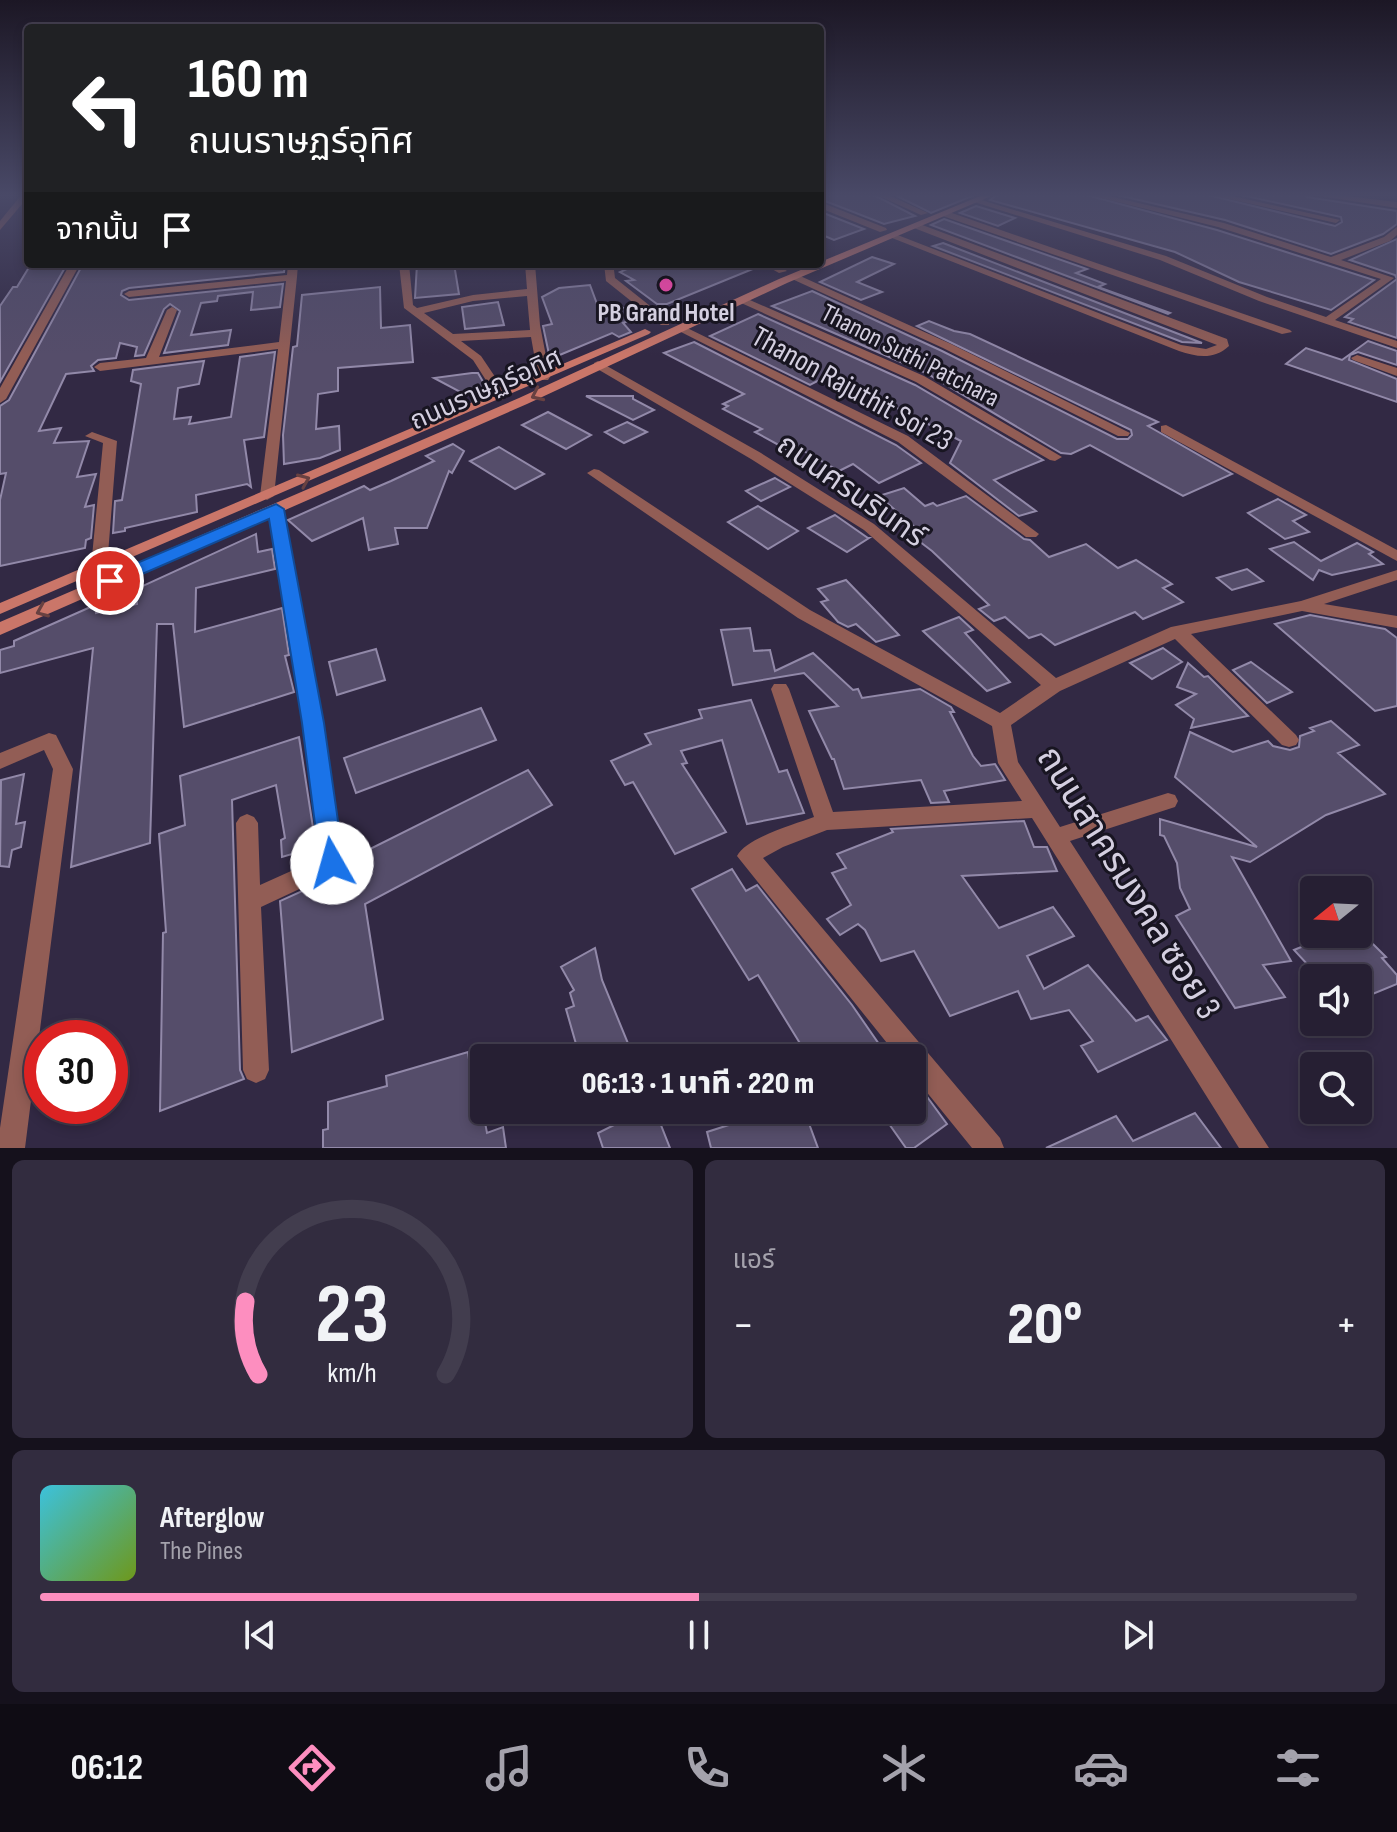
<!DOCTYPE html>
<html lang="th">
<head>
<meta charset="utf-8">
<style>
	:root { --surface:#261f33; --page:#322c3f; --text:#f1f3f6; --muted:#a4a2ac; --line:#423d4e; --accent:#fd8ebf }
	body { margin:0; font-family:"Sofia Sans Condensed","Noto Sans Thai",sans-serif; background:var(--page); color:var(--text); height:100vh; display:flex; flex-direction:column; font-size:30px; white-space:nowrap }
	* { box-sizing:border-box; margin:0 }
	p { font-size:26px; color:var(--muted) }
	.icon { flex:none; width:44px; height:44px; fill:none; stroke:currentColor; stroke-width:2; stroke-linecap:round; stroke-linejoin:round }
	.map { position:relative; height:1148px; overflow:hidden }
	.details { display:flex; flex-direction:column; gap:12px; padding:12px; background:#15111c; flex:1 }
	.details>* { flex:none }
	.hud { position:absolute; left:24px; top:24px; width:800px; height:244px; border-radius:8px; box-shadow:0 4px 12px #0003,0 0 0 2px var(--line); background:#202124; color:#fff; overflow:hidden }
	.needle { width:52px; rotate:252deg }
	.tools { position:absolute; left:1300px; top:876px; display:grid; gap:16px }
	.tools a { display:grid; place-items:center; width:72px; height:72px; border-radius:8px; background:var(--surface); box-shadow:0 4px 12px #0003,0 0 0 2px var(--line); font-size:40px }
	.speed { position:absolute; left:24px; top:1020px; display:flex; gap:16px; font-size:40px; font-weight:700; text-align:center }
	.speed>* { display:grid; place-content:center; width:104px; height:104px; border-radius:50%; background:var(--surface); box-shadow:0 4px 12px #0003,0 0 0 2px var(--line); line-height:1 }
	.speed .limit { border:12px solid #d22; background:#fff; color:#111 }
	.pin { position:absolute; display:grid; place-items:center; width:68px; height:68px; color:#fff; margin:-34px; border:4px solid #fff; border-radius:50%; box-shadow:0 2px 8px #0007 }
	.me { position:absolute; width:88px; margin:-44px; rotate:353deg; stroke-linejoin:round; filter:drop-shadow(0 0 6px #0008) }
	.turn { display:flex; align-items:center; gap:28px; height:168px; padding:0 32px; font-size:36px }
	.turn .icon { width:104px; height:104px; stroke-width:2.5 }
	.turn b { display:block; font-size:56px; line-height:68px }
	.then { display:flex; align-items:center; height:76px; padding:0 32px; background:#0003; gap:16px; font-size:30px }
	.big { font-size:60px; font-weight:800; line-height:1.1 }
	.details .card { flex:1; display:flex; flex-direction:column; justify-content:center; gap:12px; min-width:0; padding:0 28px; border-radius:12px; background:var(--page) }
	.details .dial { align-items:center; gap:0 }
	.dial svg { height:208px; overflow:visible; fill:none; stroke:var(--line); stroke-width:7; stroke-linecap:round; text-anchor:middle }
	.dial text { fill:var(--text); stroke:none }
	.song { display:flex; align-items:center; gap:24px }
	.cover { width:96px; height:96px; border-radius:12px; background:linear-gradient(135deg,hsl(190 70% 55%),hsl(80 70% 35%)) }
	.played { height:8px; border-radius:4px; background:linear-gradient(90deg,var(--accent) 50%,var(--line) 50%) }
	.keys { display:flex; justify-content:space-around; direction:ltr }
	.heat { display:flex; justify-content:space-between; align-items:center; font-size:44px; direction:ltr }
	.details .tiles { flex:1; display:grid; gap:12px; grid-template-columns:1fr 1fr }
	.card:last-child { grid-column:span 2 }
	.trip { position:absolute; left:470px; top:1044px; width:456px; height:80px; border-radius:8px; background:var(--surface); box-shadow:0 4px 12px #0003,0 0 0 2px var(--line); font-weight:800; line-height:80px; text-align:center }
	.dock { display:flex; height:128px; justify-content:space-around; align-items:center; background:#0f0c14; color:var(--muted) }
	.dock .icon { width:56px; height:56px }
	.dock .current { color:var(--accent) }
	.dock b { font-size:36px; color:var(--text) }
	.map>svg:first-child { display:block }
	.building { fill:#554d6a; stroke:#9289a9; stroke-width:2 }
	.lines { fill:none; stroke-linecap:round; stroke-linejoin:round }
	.street { fill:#925d55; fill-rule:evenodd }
	.secondary { fill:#ca7669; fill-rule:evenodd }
	.oneway { stroke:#684141 }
	.route { fill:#1a73e8; stroke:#114b97; stroke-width:2 }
	.hotel-dot { fill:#d1479c; stroke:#181521; stroke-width:3 }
	.labels { text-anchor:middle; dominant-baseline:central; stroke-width:6; stroke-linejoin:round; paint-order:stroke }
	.far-poi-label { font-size:26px; font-weight:bold; fill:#d4cfe0; stroke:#181521 }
	.far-street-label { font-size:26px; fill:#d4cfe0; stroke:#181521 }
	.street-label { font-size:30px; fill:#d4cfe0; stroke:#181521 }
	.near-street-label { font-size:36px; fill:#d4cfe0; stroke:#181521 }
</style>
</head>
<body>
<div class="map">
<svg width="1397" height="1148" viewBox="0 0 1397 1148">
	<rect width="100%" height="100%" fill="#322944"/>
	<g class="building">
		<path d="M820 194H872L915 216 884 224 820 199Z"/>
		<path d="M893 194H977L931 213Z"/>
		<path d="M999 194H1083L1217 230 1374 280 1331 310 1239 282 1175 252 990 200Z"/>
		<path d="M1113 194H1204L1335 226 1342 222 1341 217 1237 194H1304L1307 197 1397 211V224L1383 234 1331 254 1225 220Z"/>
		<path d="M976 206 1015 218 998 226 960 213Z"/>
		<path d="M826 214 864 229 834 240 820 234V215Z"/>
		<path d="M944 219 1087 269 1076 273 1105 284 1098 287 1170 313 1168 314 931 225Z"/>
		<path d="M1397 239V338L1349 322 1353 319 1345 317 1397 279 1395 275 1350 260Z"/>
		<path d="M943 243 1202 343 1182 342 933 246Z"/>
		<path d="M872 257 894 264 857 282 882 292 861 300 820 282Z"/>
		<path d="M31 264H67L0 382V306L13 287H17Z"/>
		<path d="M83 264H285L284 272 129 288 122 291 121 295 129 300 283 284 280 307 251 310 253 292 218 296 217 301 201 303 191 335 231 330 228 345 164 353 180 311 170 304 164 309 144 355 135 356 137 347 120 343 116 358 98 360 91 366 94 371 66 374 39 431 61 428 54 443 89 441 77 477 96 474 85 507 94 505 91 538 86 540 85 548 0 566V500L6 473 0 474V406L9 400Z"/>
		<path d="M417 264H454L459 294 415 298Z"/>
		<path d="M638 264H760V266L667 304H657L626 281 634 280 620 272Z"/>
		<path d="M590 285 600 312 622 307 638 317 623 323 631 332 619 337 612 333 550 359 543 326 552 324 542 297 559 288Z"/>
		<path d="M380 287 381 328 410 325 413 362 338 368V391L318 394 316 429 339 426 340 450 320 458 284 464 283 435 293 347 297 346 302 295Z"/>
		<path d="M812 291 942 351 1117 439H1128L1132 435 1131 430 917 326 929 321 954 331 970 334 1158 422 1148 426 1232 474 1183 496 1090 445 1071 454 1061 453 926 373 772 306Z"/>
		<path d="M498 302 504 325 465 329 462 307Z"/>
		<path d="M758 314 915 385 1043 460 994 480 1036 511 1019 516 950 463 961 441 831 374 810 385 710 336Z"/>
		<path d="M1368 341 1397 351V365L1358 352 1350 355 1349 360 1397 379V402L1286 364 1306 348 1342 360Z"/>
		<path d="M694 342 896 445 921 463 879 483 853 464 839 471 793 445 786 449 755 432 762 429 723 409 728 406 723 404 744 394 664 353Z"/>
		<path d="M275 352 264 437 244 440 251 487 247 484 196 495 197 512 125 528V531L113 533 115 501 122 500 141 384 131 381 133 370 204 361 199 384 178 388 174 419 191 417 189 424 231 417 240 357Z"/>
		<path d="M472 373H478L486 387 464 394 434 378Z"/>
		<path d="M586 396H633V399L654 410 633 420Z"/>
		<path d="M548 412 591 435 566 449 522 425Z"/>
		<path d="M627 422 647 432 624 443 605 432Z"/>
		<path d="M453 444 464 451 452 473 449 471 427 528H395L398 544 369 550 363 518 312 541 288 520 364 486 370 490 391 481 434 461 426 456Z"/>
		<path d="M499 447 544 474 515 489 470 461Z"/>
		<path d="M775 478 790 487 761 501 746 491Z"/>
		<path d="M904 488 925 506 933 503 937 506 966 496 1024 539 1030 540 1049 557 1086 544 1118 568 1136 560 1172 584 1163 588 1183 602 1143 619 1135 612 1055 645 1041 634 1029 638 1005 617 994 621 979 609 989 605 932 551 907 532 917 529 879 496Z"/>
		<path d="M1278 499 1306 515 1293 521 1309 532 1285 539 1248 513Z"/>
		<path d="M758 506 798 531 768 549 728 522Z"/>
		<path d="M835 515 868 538H869L847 552 808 528Z"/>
		<path d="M256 534 258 552 272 549 275 569 196 588 195 632 282 608 289 655 285 656 294 692 184 727 173 624H157L150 843 71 867 93 648 0 673V650L14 646V641L95 605 96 613 137 604 136 589Z"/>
		<path d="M1294 542 1321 561 1357 543 1373 552 1369 554 1383 564 1332 575 1319 570 1313 580 1270 549Z"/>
		<path d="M1247 569 1263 581 1232 590 1217 578Z"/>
		<path d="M846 580 899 635 876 642 856 624 848 627 838 622 821 602 828 600 818 589Z"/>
		<path d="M1310 615 1385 629 1397 638V706L1375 711 1275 624Z"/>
		<path d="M959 617 973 630 965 633 1010 682 987 691 923 631Z"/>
		<path d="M750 628 754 651 770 650 775 671 813 653 853 690 858 689 862 698 920 689 951 707 954 712H950L973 756 981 766 995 764 1005 780 944 791 949 802 931 803 921 780 844 789 834 759H832L809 711 838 706 804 673 733 685 721 630Z"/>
		<path d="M1163 648 1182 662 1152 679 1130 663Z"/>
		<path d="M376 649 385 680 337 695 329 662Z"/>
		<path d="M1251 662 1292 692 1267 703 1233 670Z"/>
		<path d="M1188 663 1204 677 1208 676 1248 716 1191 728 1194 719 1176 705 1196 694 1177 687Z"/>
		<path d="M751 700 779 772 787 770 804 813 747 824 722 740 681 751 687 763 682 764 726 832 675 854 633 782 625 785 611 761 651 744 645 734 702 718 699 710Z"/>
		<path d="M481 708 496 740 356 793 344 758Z"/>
		<path d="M1331 721 1359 745 1338 753 1385 794 1326 815 1250 862 1232 857 1291 961 1263 965 1285 997 1235 1008 1176 916 1190 909 1180 888 1177 863 1164 836 1160 835V819L1257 847 1175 777 1190 732 1233 752 1268 741 1273 746 1290 750 1299 747 1300 736 1314 731 1310 728Z"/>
		<path d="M299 737 316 847 282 857 281 840 285 838 276 785 232 800 240 1070 244 1079 160 1111 163 933 166 932 159 834 185 825 180 776Z"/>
		<path d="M528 770 552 805 365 904 383 1019 292 1052 280 901 331 878 366 866 360 854Z"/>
		<path d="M24 774 16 824 25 822 21 847 12 850 9 867 0 866 1 780Z"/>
		<path d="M1024 821 1034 847H1047L1057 871 962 876 999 928 1053 907 1074 936 1027 956 1044 989 1088 965 1136 1021 1148 1016 1167 1040 1098 1072 1081 1046 1093 1041 1069 1010 1031 1019 1018 991 950 1016 914 951 881 961 865 930 858 924 840 935 827 919 851 905 832 873 846 868 837 854 893 832 891 829Z"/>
		<path d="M732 869 746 891 757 885 852 1005 881 1047 862 1058H809L758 975 749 980 692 889Z"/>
		<path d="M1333 934H1363L1386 957 1382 958 1397 975V984L1358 1000V978H1320L1294 950Z"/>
		<path d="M595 948 602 980 634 1058H580L566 1009 574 1006 570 993 574 990 561 967Z"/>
		<path d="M468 1052 477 1119 484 1117 487 1133 503 1127 506 1148H323V1130L328 1129V1102L387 1086 386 1076Z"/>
		<path d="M925 1094 947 1124 914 1148H906L887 1121 902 1110H912V1103Z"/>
		<path d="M644 1110H655L670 1148H603L598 1133Z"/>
		<path d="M744 1110H804L818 1148H711L707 1132 738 1122 735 1113Z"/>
		<path d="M1195 1113 1221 1148H1046L1116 1116 1133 1141Z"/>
	</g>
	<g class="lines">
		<g class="street">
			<path d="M22 194H28V197L0 230V221Z"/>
			<path d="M875 194H886L928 213 921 215Z"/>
			<path d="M1086 194H1100L1224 223 1331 257 1384 237 1397 227V235L1390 241 1341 260 1394 278 1335 320 1397 341V348L1259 301 1160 260 971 201 978 199 1166 256 1267 297 1326 317 1381 279 1218 227Z"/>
			<path d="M1207 194H1223L1340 220 1336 223Z"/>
			<path d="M1307 194H1330L1397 202V208Z"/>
			<path d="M820 202 886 228 887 230 880 232 820 208Z"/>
			<path d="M946 211 1290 330 1292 332 1282 334 943 216 942 214Z"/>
			<path d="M917 223 1227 339 1229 346C1214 360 1197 357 1179 351L887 236 895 234 1181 345 1206 349 1217 345 914 228V224Z"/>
			<path d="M70 264H80L6 399 0 403V388Z"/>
			<path d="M288 264H298L297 277 274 496 267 500 260 496 278 349 100 371 94 367 100 363 146 358 167 310 172 307 177 310 159 357 279 342 286 281 129 297 124 294 129 291 287 275Z"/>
			<path d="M399 264H409L413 305 417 308 473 295 527 289 525 264H535L540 325 550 377 548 380H540L538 377 531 337 461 341 481 356 508 396 502 400 498 399 473 360 404 308ZM527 296 530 330 453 334 424 313 473 301Z"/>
			<path d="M604 264H635L614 270 615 278 669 321V325H661L606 281Z"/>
			<path d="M763 264H776L787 271 779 273Z"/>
			<path d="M792 275H798L951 344 1130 433 1128 436H1118L943 348 792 279Z"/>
			<path d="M743 297 924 376 1062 457 1055 461 1050 460 916 382 739 302V298Z"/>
			<path d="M681 325 908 436 1039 534 1036 537H1026L898 442 677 330 676 328Z"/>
			<path d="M1357 355 1397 368V376L1353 360 1351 358Z"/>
			<path d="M598 361 761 453 874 524 1056 678 1171 627 1301 601 1397 570V580L1324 604 1397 616V628L1302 611 1191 634 1296 735 1299 740 1296 745 1289 747 1282 745 1175 639 1060 691 1011 725 1018 762 1060 827 1168 793 1175 795 1178 801 1175 807 1070 841 1269 1148H1239L1032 818 827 830 783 847 763 858 1000 1138 1004 1148H972L912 1074V1058H899L737 856C746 838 795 824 814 817L771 689 774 684H786L789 689 833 812 1022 801 998 763 992 726 798 618 587 473 594 469 599 470 810 610 1000 713 1041 685 864 530 751 459 594 367V363Z"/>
			<path d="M1166 425 1397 550V561L1161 432V426Z"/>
			<path d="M92 432 117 441 107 567 99 572 91 567 103 443 85 436Z"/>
			<path d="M276 505 283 509 323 723 343 863 340 870 261 907 269 1070 265 1079 256 1083 247 1079 243 1070 236 823 240 817 247 814 254 817 258 823 260 885 320 858 303 723 269 509Z"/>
			<path d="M49 733 56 735 73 769 25 1148H0V1128L53 769 44 750 0 769V753Z"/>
		</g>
		<g class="secondary">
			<path d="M985 194H996L787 283 527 404 0 635V622L519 398 779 279Z"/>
			<path d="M645 329 651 332 649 334 0 614V603Z"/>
		</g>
	</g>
	<defs><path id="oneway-chevron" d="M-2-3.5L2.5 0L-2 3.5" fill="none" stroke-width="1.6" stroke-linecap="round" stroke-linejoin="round" transform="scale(2)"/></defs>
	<g class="oneway">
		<use href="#oneway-chevron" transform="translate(537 395) rotate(155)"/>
		<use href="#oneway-chevron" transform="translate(304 480) rotate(-23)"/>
		<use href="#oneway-chevron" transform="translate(42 611) rotate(157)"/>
	</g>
	<linearGradient id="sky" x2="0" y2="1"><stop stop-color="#1c1725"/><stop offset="0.55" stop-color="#494967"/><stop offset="1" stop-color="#494967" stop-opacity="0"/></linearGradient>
	<rect width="1397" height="355" fill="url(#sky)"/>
	<path class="route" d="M276 504 284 509 324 723 344 863 341 870 332 874 323 870 320 863 302 723 269 519 117 585H104L101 581 104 577Z"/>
	<circle class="hotel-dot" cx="666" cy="285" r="8"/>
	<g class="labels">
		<g class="far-poi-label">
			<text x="666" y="313">PB Grand Hotel</text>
		</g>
		<g class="far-street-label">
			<text transform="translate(910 356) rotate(27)">Thanon Suthi Patchara</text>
			<text transform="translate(486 390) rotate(-24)">ถนนราษฏร์อุทิศ</text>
		</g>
		<g class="street-label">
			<text transform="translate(852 389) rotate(29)">Thanon Rajuthit Soi 23</text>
			<text transform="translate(851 491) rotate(35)">ถนนศรนรินทร์</text>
		</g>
		<g class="near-street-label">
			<text transform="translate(1128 883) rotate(58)">ถนนสาครมงคล ซอย 3</text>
		</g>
	</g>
</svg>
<div class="tools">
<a><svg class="needle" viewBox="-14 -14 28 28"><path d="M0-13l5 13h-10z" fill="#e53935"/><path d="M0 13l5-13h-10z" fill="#a4a2ac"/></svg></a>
<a><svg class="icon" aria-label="sound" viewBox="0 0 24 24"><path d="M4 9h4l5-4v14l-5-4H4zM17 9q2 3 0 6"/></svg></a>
<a><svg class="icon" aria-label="search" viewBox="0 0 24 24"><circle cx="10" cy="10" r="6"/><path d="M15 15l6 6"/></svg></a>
</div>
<div class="speed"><div class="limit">30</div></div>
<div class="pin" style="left:110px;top:581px;background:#d93025"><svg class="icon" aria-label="arrive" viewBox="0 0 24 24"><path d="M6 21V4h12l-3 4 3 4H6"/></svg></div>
<svg class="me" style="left:332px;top:863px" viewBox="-20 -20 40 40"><circle r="19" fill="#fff"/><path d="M0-13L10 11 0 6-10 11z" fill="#1a73e8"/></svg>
<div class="trip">06:13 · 1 นาที · 220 m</div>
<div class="hud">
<div class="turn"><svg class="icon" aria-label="left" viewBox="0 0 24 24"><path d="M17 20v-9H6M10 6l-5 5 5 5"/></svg><div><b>160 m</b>ถนนราษฏร์อุทิศ</div></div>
<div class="then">จากนั้น<svg class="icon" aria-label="arrive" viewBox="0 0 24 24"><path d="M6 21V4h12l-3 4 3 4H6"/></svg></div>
</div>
</div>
<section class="details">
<div class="tiles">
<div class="card dial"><svg viewBox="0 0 100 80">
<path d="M14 69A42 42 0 1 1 86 69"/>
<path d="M14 69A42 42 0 0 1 9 41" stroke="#fd8ebf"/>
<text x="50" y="56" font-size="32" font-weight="700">23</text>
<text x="50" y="72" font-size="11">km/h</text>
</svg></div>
<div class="card"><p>แอร์</p>
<div class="heat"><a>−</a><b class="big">20°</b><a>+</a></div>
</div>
<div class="card">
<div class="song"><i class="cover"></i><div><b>Afterglow</b><p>The Pines</p></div></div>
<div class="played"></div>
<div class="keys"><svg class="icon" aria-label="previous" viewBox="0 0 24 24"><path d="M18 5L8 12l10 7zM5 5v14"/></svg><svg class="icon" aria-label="pause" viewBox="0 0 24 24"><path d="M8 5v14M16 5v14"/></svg><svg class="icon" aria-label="next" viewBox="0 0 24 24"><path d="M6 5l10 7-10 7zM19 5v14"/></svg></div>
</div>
</div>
</section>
<nav class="dock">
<b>06:12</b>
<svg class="icon current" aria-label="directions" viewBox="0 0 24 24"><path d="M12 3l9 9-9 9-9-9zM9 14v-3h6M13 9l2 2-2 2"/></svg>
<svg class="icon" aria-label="music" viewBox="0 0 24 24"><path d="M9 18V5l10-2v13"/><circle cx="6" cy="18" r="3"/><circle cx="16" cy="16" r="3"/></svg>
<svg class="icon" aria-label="phone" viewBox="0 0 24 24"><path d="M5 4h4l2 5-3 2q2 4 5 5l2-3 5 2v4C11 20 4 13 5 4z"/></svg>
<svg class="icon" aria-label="climate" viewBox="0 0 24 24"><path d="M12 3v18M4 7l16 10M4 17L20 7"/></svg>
<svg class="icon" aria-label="car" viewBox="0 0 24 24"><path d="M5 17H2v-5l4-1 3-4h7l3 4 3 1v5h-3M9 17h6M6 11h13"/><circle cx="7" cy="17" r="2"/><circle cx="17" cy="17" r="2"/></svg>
<svg class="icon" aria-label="filters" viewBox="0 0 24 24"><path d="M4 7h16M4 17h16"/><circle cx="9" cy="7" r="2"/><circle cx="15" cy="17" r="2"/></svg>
</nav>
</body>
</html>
